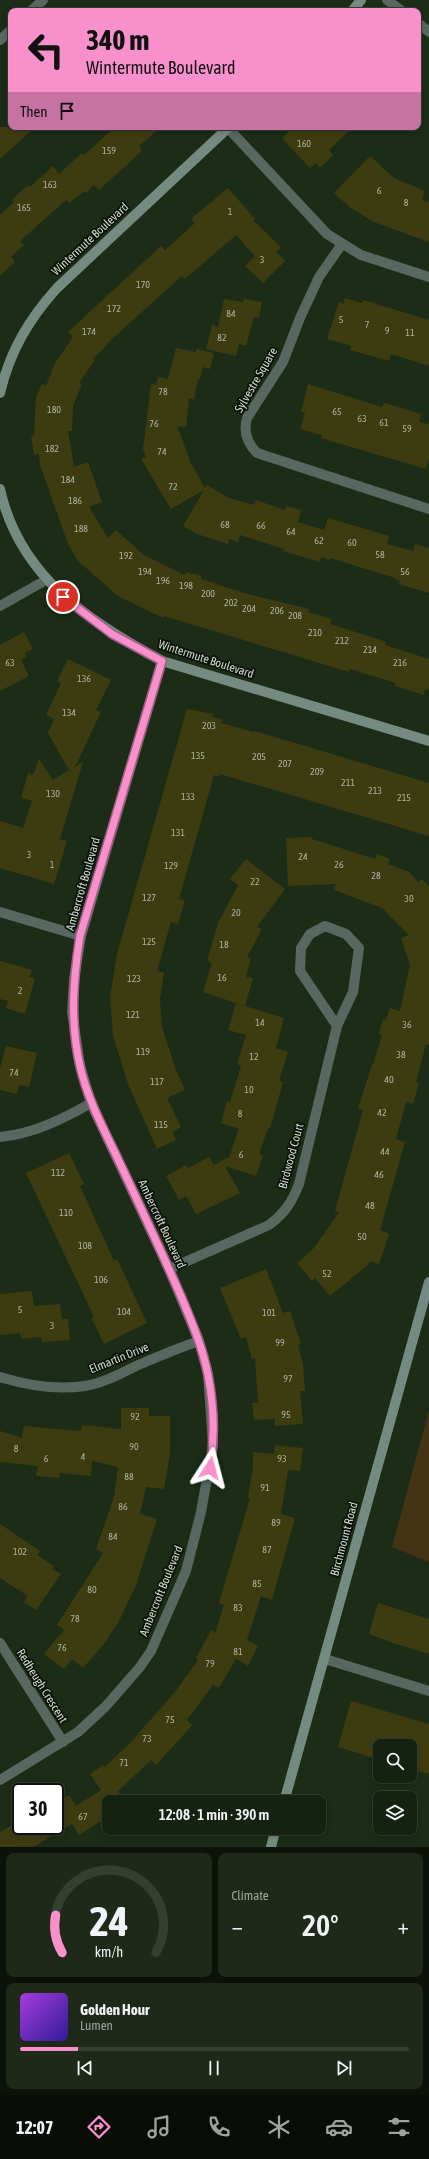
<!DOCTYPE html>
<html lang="en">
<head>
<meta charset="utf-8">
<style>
	:root { --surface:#152111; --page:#1e291a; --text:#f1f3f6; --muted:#9da39f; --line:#343e31; --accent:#f890cc }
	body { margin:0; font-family:"Asap Condensed",sans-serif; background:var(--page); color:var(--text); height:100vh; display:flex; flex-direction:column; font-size:15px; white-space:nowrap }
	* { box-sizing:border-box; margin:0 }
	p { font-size:13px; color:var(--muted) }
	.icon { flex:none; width:22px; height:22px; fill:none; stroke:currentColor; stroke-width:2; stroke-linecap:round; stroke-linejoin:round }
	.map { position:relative; height:1847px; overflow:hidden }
	.panel { display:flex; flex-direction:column; gap:6px; padding:6px; background:#0c1209; flex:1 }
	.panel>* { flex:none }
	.guide { position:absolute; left:8px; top:8px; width:413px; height:122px; border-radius:8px; box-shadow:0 2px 6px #0003,0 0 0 1px var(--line); background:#f890cc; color:#111; overflow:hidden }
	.fabs { position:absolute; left:373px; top:1739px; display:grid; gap:8px }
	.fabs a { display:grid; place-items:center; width:44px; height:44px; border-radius:8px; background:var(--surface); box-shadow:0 2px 6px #0003,0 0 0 1px var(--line); font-size:20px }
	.speed { position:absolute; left:12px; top:1783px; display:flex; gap:8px; font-size:20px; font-weight:700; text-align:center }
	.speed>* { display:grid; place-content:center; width:52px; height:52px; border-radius:50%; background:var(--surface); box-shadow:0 2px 6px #0003,0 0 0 1px var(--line); line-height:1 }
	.speed .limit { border:2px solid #111; border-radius:6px; background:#fff; color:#111 }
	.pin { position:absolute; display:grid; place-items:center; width:34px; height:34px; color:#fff; margin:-17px; border:2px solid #fff; border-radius:50%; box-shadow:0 1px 4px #0007 }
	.me { position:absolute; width:44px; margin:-22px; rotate:9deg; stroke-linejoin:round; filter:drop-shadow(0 0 3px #0008) }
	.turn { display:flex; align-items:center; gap:14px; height:84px; padding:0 12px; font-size:18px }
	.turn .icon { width:52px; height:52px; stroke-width:2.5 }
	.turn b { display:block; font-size:28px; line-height:34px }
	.then { display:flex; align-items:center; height:38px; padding:0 12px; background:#0003; gap:8px; font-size:15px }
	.big { font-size:30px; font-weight:600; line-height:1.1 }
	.panel .widget { flex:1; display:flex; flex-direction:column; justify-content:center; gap:6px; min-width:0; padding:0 14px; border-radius:8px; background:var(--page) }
	.panel .dial { align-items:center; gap:0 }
	.dial svg { height:104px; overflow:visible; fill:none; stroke:var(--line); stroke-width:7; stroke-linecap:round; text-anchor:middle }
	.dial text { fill:var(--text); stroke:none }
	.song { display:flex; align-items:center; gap:12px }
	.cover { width:48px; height:48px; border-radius:6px; background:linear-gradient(135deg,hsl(280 70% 55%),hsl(250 70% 35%)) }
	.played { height:4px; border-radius:2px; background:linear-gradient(90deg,var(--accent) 15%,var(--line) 15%) }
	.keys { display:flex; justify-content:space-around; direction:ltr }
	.heat { display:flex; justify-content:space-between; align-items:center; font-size:22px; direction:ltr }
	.panel .tiles { flex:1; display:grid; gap:6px; grid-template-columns:1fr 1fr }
	.widget:last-child { grid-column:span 2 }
	.trip { position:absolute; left:102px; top:1795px; width:224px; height:40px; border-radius:8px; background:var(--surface); box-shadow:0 2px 6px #0003,0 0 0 1px var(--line); font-weight:600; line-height:40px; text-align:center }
	.dock { display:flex; height:64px; justify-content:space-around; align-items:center; background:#080d07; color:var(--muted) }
	.dock .icon { width:28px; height:28px }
	.dock .selected { color:var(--accent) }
	.dock b { font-size:18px; color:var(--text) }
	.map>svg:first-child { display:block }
	.green { fill:#453316 }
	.building { fill:#3d3c11 }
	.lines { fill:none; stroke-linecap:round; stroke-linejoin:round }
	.street { stroke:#596761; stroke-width:10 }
	.secondary { stroke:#758b82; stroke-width:10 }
	.route-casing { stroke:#a15e85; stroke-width:10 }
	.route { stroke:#f890cc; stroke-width:7 }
	.labels { text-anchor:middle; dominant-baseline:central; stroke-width:3.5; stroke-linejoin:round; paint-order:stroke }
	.number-label { font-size:10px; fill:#abb29e }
	.street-label { font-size:12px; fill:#d0dacd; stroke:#0b1209 }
</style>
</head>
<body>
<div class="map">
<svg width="429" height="1847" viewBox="0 0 429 1847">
	<rect width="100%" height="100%" fill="#1c2c17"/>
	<path class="green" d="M429 1410V1562L392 1547Z"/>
	<g class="building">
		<path d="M0 127H35L0 159Z"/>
		<path d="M115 127H161L139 146 142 151 99 190 94 185 86 193 84 191 70 203 66 200 20 241 24 245 11 257 15 262 0 276V215L14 202 12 200 28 185 30 187 53 166 59 174 82 153 84 155Z"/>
		<path d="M294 127H353L329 150 333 155 320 168 316 163 310 168 282 138Z"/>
		<path d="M370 156 394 178 425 191 422 200 429 202V242L374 222 351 208 334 193Z"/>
		<path d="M228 188 255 219 253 220 281 247 276 252 285 261 263 283 245 266 255 256 236 235 185 279 182 276 113 338 93 359 95 360 79 383 82 384 73 406 72 431H68L74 467 88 462 102 502 89 507 108 538 116 530 144 555 185 575 186 572 201 576V579L244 593 309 609 308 612 332 619 330 624 375 638 386 642 385 645 429 659V690L425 689 424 695 395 686 396 683 350 669 349 672 197 626 164 616 163 618 118 596 78 561 68 544 40 465 39 454 34 455 31 436H34L36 397 42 384 46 386 55 363 73 337 68 332 161 246 165 250 195 223 191 219Z"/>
		<path d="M345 298 362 303 363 300 429 320V366L391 354 389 361 350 350 351 346 327 339 339 302 343 304Z"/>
		<path d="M224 299 243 302 244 299 262 302 259 318 254 317 246 346 239 344 236 356 206 349 212 325 218 327Z"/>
		<path d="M176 348 196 352 197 349 214 353 210 369 203 367 200 379H198L194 399 189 398 186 427 177 426 191 463 205 488 207 485 229 498 254 505 256 500 285 510 286 506 301 510 298 522 324 530 328 518 389 536 387 544 413 551 415 544 429 548V593L399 584 400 581 392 577 330 558 329 560 321 557 320 562 283 551 284 549 240 535 238 542 229 539 228 544 197 534 183 526 204 490 171 509 141 459 146 457 143 449 151 384 156 385 158 377 168 379Z"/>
		<path d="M308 384 382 407 384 403 421 414 419 422 429 424V460L426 469 321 438 322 435 300 429 305 413 301 412Z"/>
		<path d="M24 632 33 649 25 653 26 657 21 660 29 676 0 691V645Z"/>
		<path d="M68 659 111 680 96 710 101 712 75 767 83 762 60 839 67 841 54 884 0 868V821L23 828 32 801 21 798 28 773 33 775 39 759 53 780 69 770 48 733 54 719 46 715 61 683 57 681Z"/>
		<path d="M187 709 213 714 212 717 222 719 221 723 254 732 255 731 429 783V836L220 774 219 777 214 775 179 899 185 900 178 924 171 922 157 971 164 972 160 999 162 1027 176 1070 185 1090 167 1098 181 1127 172 1132 176 1140 157 1149 128 1084 113 1036 110 997 117 954Z"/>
		<path d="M312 837V839L375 859 377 854 390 859 388 864 409 872 418 882 422 879 429 886V1045L426 1044 416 1082 419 1083 413 1104 406 1102 396 1139 405 1142 380 1230 389 1234 379 1264 370 1261 369 1264 330 1296 315 1278 312 1281 297 1263 314 1248 339 1212 335 1211 363 1110 358 1108 372 1065H373L382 1035 379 1034 383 1019 386 1020 390 1008 400 1011 410 965 401 938 409 935 382 908 334 890 336 884 288 886 286 838Z"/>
		<path d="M246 859 285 889 257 927 262 929 247 957 251 958 246 977 253 978 245 1006 203 992 212 963 207 961 218 923 238 885 230 879Z"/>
		<path d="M0 961 32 970 29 977 35 978 25 1014 6 1008 8 1001 0 999Z"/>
		<path d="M236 1003 284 1018 276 1048 288 1052 279 1081 283 1082 270 1129 268 1128 259 1154 263 1156 256 1176 225 1166 240 1193 196 1214 186 1196 179 1200 166 1176 186 1165 188 1168 209 1157 214 1165 229 1157 239 1129 221 1123 227 1101 230 1102 241 1066 237 1064 246 1035 228 1030Z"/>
		<path d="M6 1046 37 1053 29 1087 19 1085 17 1094 0 1090V1068Z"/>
		<path d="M69 1153 84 1184 80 1186 114 1261 117 1259 147 1323 104 1344 91 1317H94L26 1173Z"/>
		<path d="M266 1269 283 1313 290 1311 301 1344 298 1345 303 1364 305 1391H300L303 1424 275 1426V1419L254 1420 252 1403H258L255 1358 252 1359 246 1337 241 1339 220 1288Z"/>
		<path d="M32 1291 34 1306 60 1304 62 1319H68L70 1340 42 1342 41 1337 21 1339 20 1333 0 1335V1294Z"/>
		<path d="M121 1408H149V1416H170V1453L164 1489 146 1487 140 1514 157 1519 136 1585 119 1621 104 1644 83 1668 72 1659 64 1669 44 1654 64 1630 57 1625 103 1553 96 1549 114 1497 118 1467 92 1461 91 1476 60 1473 59 1478 36 1476 38 1466 0 1462V1431L22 1438 24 1426 81 1431 82 1425 121 1429Z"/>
		<path d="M275 1445 303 1448 300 1471 288 1470 281 1514 295 1518 272 1600 261 1596 247 1640 258 1646 248 1666 236 1659 219 1688 213 1685 187 1720 192 1725 179 1740 156 1765 151 1760 118 1791 125 1802H109V1816L79 1835 72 1824 33 1847H0V1832L21 1820V1826H55V1803L69 1795 76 1806 101 1790 90 1774 103 1765 105 1767 130 1743 175 1692 198 1660 196 1658 211 1630 215 1633 224 1605 219 1603 250 1498H248L253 1467V1452L274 1454Z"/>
		<path d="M0 1524 40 1551 37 1555 54 1566 52 1569 61 1574 36 1610 24 1602 28 1596 0 1578Z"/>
		<path d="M378 1603 429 1619V1654L390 1642 369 1634Z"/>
		<path d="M351 1701 429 1724V1774L410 1769V1746H380V1760L338 1747Z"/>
	</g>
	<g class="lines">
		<g class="street">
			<path d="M387 0 402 11"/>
			<path d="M31 11 43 0"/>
			<path d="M418 23 429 32"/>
			<path d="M0 40 11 30"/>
			<path d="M228 128 327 234 361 255 429 277"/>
			<path d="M342 244 319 277 300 318 283 362 247 418C243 432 247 443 257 453L429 509"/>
			<path d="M0 606 46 580"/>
			<path d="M0 912 81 936"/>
			<path d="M0 1137C33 1134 63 1119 91 1103"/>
			<path d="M169 1269 269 1225C285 1213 292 1202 299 1184L337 1026 353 992 359 948 346 934 325 926 310 934 301 948 300 971 337 1026"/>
			<path d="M0 1377C26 1385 58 1390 85 1386 103 1383 120 1374 136 1366 157 1357 178 1348 199 1341"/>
			<path d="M0 1643 63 1742"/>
			<path d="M325 1659 429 1691"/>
			<path d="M0 1780 78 1732 106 1706 140 1667 151 1651 186 1571 201 1512 213 1445 208 1374 199 1341 169 1269 91 1103 80 1066 72 1012 74 979 81 936 162 661"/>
		</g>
		<g class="secondary">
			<path d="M352 11 361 0"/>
			<path d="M0 393C10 351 29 319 57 288L229 127"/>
			<path d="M0 489C19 576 89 622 162 661L429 741"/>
			<path d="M284 1802 429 1282"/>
			<path d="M271 1847 276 1828"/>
		</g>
	</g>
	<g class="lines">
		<defs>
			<path id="route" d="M63 597 112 634 162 661 80 936C73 981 70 1022 80 1066 87 1097 102 1126 116 1155 139 1204 162 1252 183 1301 193 1325 203 1349 208 1375 214 1406 215 1438 210 1468"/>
		</defs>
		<use href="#route" class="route-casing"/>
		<use href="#route" class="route"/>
	</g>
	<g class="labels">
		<g class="number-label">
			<text x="304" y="143">160</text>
			<text x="109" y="150">159</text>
			<text x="50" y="184">163</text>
			<text x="379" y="190">6</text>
			<text x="406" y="202">8</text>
			<text x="24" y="207">165</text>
			<text x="230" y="211">1</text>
			<text x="262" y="259">3</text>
			<text x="143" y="284">170</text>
			<text x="114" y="308">172</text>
			<text x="231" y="313">84</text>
			<text x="341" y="319">5</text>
			<text x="367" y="324">7</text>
			<text x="387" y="330">9</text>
			<text x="89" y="331">174</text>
			<text x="410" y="332">11</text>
			<text x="222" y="337">82</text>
			<text x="163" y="391">78</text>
			<text x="54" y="409">180</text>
			<text x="337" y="411">65</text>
			<text x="362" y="418">63</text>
			<text x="384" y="422">61</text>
			<text x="154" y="423">76</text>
			<text x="407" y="428">59</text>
			<text x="52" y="448">182</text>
			<text x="162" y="451">74</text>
			<text x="68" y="479">184</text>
			<text x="173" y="486">72</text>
			<text x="75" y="500">186</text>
			<text x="225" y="524">68</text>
			<text x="261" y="525">66</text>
			<text x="81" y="528">188</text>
			<text x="291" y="531">64</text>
			<text x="319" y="540">62</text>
			<text x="352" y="542">60</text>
			<text x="380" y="554">58</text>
			<text x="126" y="555">192</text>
			<text x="145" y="571">194</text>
			<text x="405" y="571">56</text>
			<text x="163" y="580">196</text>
			<text x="186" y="585">198</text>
			<text x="208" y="593">200</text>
			<text x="231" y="602">202</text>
			<text x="249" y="608">204</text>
			<text x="277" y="610">206</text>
			<text x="295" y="615">208</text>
			<text x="315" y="632">210</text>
			<text x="342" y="640">212</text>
			<text x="370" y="649">214</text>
			<text x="10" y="662">63</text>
			<text x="400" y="662">216</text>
			<text x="84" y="678">136</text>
			<text x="69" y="712">134</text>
			<text x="209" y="725">203</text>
			<text x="198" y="755">135</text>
			<text x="259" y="756">205</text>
			<text x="285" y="763">207</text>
			<text x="317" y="771">209</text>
			<text x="348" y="782">211</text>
			<text x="375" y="790">213</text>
			<text x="53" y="793">130</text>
			<text x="188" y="796">133</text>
			<text x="404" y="797">215</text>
			<text x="178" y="832">131</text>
			<text x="29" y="854">3</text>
			<text x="303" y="856">24</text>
			<text x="52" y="864">1</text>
			<text x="339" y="864">26</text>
			<text x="171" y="865">129</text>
			<text x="376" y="875">28</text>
			<text x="255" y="881">22</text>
			<text x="149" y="897">127</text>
			<text x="409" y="898">30</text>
			<text x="236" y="912">20</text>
			<text x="149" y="941">125</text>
			<text x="224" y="944">18</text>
			<text x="222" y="977">16</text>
			<text x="134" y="978">123</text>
			<text x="20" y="990">2</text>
			<text x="133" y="1014">121</text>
			<text x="260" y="1022">14</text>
			<text x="407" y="1024">36</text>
			<text x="143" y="1051">119</text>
			<text x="401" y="1054">38</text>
			<text x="254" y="1056">12</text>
			<text x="14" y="1072">74</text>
			<text x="389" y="1079">40</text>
			<text x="157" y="1081">117</text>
			<text x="249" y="1089">10</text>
			<text x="382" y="1112">42</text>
			<text x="240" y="1113">8</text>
			<text x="161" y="1124">115</text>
			<text x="385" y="1151">44</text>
			<text x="241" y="1154">6</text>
			<text x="58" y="1172">112</text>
			<text x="379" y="1174">46</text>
			<text x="370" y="1205">48</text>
			<text x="66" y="1212">110</text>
			<text x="362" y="1236">50</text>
			<text x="85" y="1245">108</text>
			<text x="327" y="1273">52</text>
			<text x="101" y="1279">106</text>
			<text x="20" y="1309">5</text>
			<text x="124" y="1311">104</text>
			<text x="269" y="1312">101</text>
			<text x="52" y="1325">3</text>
			<text x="280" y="1342">99</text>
			<text x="288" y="1378">97</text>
			<text x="286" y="1414">95</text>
			<text x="135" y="1416">92</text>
			<text x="134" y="1446">90</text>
			<text x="16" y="1448">8</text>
			<text x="83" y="1456">4</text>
			<text x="46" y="1458">6</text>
			<text x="282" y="1458">93</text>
			<text x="129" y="1476">88</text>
			<text x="265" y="1487">91</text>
			<text x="123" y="1506">86</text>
			<text x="276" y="1522">89</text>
			<text x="113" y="1536">84</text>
			<text x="267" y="1549">87</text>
			<text x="20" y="1551">102</text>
			<text x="257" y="1583">85</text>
			<text x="92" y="1589">80</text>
			<text x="238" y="1607">83</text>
			<text x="75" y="1618">78</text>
			<text x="62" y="1647">76</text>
			<text x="238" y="1651">81</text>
			<text x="210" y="1663">79</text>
			<text x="170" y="1719">75</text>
			<text x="147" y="1738">73</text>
			<text x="124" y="1762">71</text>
			<text x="83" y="1816">67</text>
		</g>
		<g class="street-label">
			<text transform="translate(90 239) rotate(-43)">Wintermute Boulevard</text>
			<text transform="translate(256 380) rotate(-60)">Sylvestre Square</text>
			<text transform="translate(206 659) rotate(18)">Wintermute Boulevard</text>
			<text transform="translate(83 884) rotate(-74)">Ambercroft Boulevard</text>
			<text transform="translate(291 1156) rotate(-75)">Birdwood Court</text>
			<text transform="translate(162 1224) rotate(65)">Ambercroft Boulevard</text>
			<text transform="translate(119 1358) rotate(-22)">Elmartin Drive</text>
			<text transform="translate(344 1539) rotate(-75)">Birchmount Road</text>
			<text transform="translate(161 1591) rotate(-68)">Ambercroft Boulevard</text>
			<text transform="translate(42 1686) rotate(58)">Redheugh Crescent</text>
		</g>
	</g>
</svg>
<div class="fabs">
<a><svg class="icon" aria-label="search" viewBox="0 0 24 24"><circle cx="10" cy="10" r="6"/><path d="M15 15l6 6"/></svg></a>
<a><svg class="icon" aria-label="layers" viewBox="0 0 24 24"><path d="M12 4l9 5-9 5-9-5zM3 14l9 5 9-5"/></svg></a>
</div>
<div class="speed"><div class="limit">30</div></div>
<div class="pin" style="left:63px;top:597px;background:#d93025"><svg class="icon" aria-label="arrive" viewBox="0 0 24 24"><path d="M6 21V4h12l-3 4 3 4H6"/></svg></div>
<svg class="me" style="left:210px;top:1468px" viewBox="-20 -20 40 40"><path d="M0-17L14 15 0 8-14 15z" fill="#f890cc" stroke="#fff" stroke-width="4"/></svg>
<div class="trip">12:08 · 1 min · 390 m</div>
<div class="guide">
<div class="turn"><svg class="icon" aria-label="left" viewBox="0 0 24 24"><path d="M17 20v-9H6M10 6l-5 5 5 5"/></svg><div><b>340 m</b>Wintermute Boulevard</div></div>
<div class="then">Then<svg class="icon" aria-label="arrive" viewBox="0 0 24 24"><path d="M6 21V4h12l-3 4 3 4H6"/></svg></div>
</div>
</div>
<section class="panel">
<div class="tiles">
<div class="widget dial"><svg viewBox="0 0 100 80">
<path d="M14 69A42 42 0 1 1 86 69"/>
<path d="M14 69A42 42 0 0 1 9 40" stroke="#f890cc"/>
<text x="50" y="56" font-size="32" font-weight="700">24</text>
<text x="50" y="72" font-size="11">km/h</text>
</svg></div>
<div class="widget"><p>Climate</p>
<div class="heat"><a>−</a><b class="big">20°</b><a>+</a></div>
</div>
<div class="widget">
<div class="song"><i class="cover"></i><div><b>Golden Hour</b><p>Lumen</p></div></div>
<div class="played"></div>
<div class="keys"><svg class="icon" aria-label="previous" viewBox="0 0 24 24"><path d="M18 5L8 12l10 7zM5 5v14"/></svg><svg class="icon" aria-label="pause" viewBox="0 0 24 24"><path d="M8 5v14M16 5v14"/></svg><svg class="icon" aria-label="next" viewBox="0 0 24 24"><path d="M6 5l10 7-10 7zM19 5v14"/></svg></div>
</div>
</div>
</section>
<nav class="dock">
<b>12:07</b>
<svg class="icon selected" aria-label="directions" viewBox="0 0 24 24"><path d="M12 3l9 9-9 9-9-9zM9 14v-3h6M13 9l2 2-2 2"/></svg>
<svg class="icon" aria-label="music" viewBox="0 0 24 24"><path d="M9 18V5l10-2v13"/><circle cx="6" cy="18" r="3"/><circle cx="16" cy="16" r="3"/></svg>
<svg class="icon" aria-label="phone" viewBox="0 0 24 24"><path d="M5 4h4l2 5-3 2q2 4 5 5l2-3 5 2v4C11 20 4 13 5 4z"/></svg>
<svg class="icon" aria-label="climate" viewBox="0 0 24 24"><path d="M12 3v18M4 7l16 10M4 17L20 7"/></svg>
<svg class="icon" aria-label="car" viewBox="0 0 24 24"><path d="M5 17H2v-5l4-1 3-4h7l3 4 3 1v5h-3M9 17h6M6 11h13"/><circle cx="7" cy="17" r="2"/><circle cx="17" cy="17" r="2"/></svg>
<svg class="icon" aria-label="filters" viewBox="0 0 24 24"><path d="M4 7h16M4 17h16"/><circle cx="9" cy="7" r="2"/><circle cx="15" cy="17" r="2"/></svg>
</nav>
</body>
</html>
